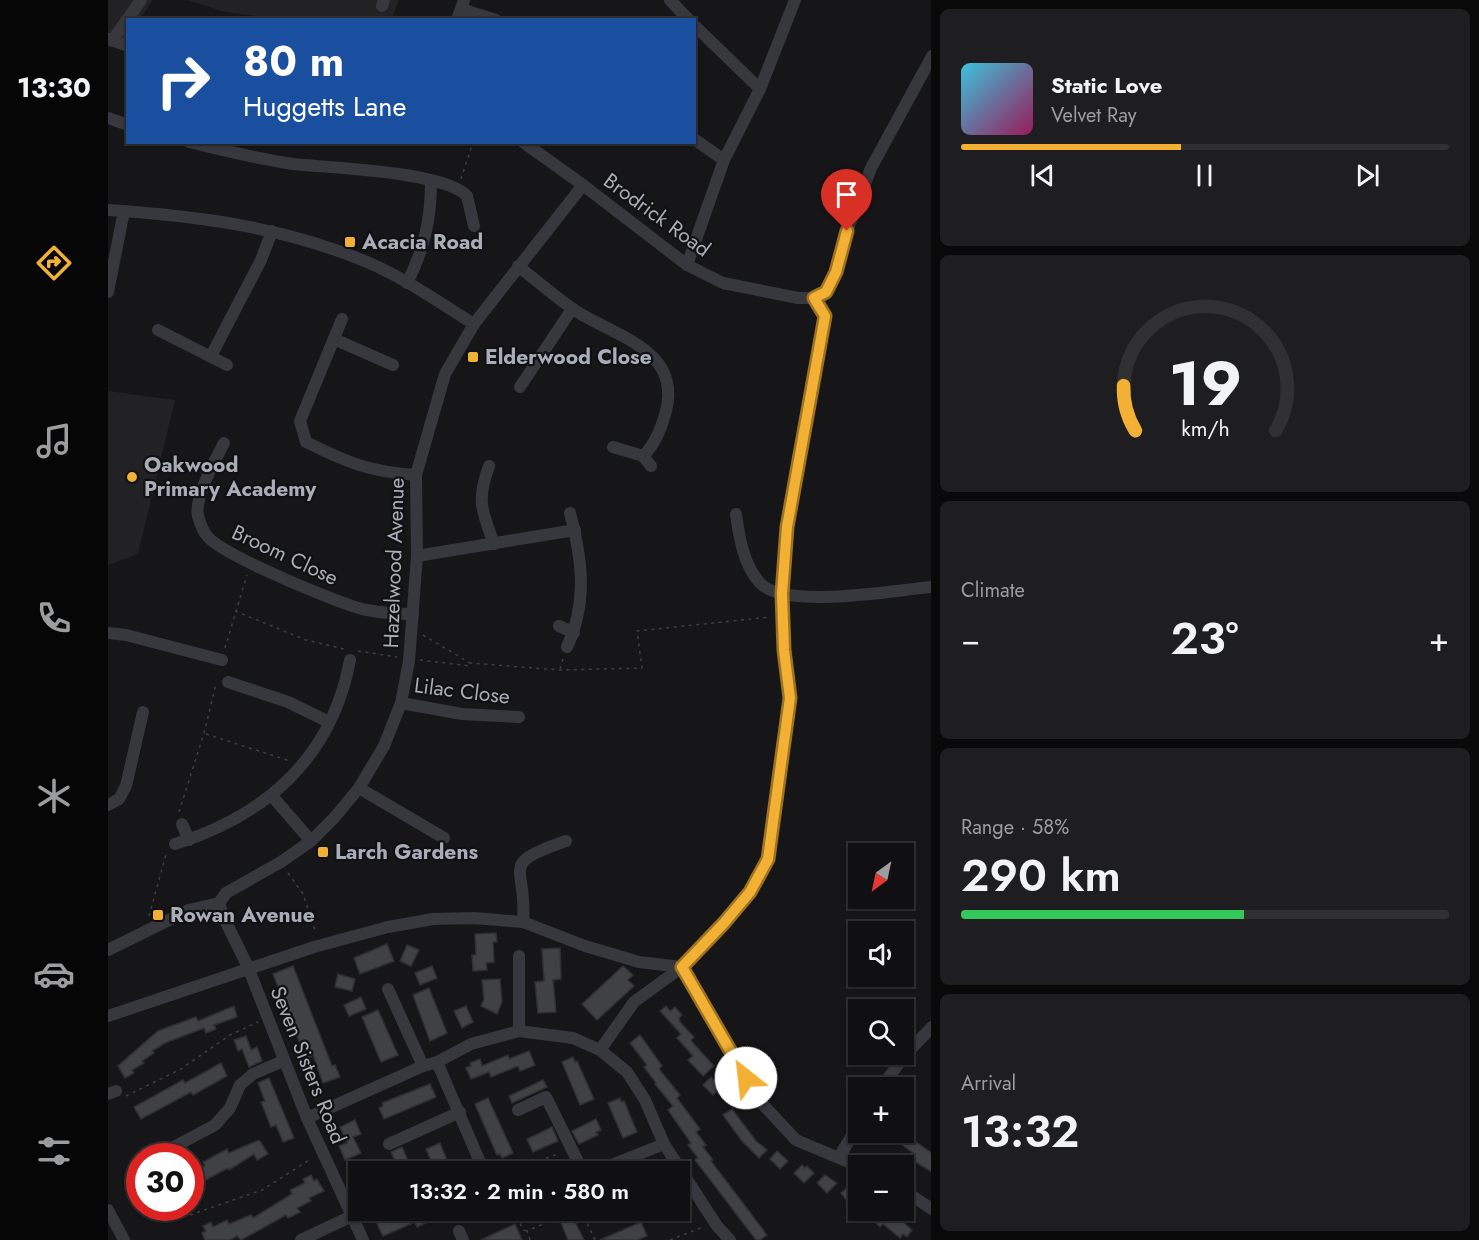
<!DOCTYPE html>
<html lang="en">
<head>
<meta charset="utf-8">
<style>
	:root { --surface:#101012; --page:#1e1e20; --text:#f1f3f6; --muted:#9c9d9f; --line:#303032; --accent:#f2b134 }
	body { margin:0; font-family:Jost,sans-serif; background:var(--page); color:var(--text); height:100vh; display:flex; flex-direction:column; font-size:22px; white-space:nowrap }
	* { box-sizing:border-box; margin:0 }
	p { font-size:20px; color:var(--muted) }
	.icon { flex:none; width:33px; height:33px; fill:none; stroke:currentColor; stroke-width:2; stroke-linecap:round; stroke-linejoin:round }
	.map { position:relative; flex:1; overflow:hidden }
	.panel { display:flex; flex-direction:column; gap:9px; padding:9px; background:#09090a; width:548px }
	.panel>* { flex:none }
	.top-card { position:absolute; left:18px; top:18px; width:570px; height:126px; border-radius:0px; box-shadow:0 2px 4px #0004,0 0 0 2px var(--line); background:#1a4fa0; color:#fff; overflow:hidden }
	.needle { width:39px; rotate:213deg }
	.fabs { position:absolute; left:740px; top:843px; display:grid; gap:12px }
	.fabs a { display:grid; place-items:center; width:66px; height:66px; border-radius:0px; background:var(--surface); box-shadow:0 2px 4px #0004,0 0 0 2px var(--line); font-size:30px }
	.speed { position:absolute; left:18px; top:1143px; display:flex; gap:12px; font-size:30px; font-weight:700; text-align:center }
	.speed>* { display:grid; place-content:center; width:78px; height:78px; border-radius:50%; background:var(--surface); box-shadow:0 2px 4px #0004,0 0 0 2px var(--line); line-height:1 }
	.speed .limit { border:9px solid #d22; background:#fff; color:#111 }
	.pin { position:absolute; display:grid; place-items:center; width:51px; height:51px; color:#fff; margin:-62px -26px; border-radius:50% 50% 50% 0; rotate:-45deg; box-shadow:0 0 6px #0007 }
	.pin .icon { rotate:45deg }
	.me { position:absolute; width:66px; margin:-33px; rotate:331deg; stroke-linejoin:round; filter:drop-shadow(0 0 4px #0008) }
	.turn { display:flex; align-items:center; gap:21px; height:126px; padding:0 18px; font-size:27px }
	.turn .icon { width:78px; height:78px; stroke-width:2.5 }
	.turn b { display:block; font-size:42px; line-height:51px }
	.big { font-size:45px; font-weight:600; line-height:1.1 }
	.panel .widget { flex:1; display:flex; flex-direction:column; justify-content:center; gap:9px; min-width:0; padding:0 21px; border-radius:9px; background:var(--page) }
	.panel .dial { align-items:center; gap:0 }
	.dial svg { height:156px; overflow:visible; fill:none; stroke:var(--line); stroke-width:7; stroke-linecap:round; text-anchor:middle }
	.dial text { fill:var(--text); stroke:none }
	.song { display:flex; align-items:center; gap:18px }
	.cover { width:72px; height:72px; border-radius:9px; background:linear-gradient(135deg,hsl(190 70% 55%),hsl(330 70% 35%)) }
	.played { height:6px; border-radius:3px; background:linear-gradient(90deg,var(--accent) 45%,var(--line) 45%) }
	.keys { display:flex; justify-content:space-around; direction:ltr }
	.heat { display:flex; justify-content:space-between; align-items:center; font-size:33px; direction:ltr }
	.charge { height:9px; border-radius:4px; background:linear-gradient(90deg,#34c759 58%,var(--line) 0) }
	.trip { position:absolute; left:240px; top:1161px; width:342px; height:60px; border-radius:0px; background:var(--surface); box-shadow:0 2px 4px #0004,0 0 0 2px var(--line); font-weight:600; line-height:60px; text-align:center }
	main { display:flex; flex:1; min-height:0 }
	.menu { display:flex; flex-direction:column; width:108px; justify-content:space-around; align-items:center; background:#060607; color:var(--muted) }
	.menu .icon { width:42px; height:42px }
	.menu .current { color:var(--accent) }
	.menu b { font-size:27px; color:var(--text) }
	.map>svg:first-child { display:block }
	.built { fill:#222225 }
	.building { fill:#404145; stroke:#303034; stroke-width:1.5 }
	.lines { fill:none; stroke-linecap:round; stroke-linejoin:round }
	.path { stroke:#3d3f44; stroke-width:1.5; stroke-dasharray:3 4.5; stroke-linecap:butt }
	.minor { stroke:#37383d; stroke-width:12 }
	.route-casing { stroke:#9d7322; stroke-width:15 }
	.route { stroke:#f2b134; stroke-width:10 }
	.poi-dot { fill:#f2b134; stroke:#111113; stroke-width:2 }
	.labels { text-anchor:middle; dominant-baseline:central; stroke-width:4.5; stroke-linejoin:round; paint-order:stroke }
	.street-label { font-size:21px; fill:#a8adb8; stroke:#111113 }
	.poi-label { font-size:21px; font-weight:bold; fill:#a8adb8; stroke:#111113; text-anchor:start }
</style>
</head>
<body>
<main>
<nav class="menu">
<b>13:30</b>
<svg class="icon current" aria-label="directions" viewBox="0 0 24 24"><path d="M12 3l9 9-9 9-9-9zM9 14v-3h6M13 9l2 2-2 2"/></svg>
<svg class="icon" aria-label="music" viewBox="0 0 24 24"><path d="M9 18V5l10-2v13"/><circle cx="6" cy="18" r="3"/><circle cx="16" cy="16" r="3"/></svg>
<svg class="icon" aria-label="phone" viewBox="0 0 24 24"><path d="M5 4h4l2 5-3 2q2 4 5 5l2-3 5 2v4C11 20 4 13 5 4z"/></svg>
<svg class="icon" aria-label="climate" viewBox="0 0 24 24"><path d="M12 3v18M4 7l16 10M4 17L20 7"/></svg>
<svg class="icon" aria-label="car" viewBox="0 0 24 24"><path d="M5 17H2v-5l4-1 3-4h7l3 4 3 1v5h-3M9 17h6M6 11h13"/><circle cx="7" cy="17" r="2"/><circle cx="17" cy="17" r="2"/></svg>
<svg class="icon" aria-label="filters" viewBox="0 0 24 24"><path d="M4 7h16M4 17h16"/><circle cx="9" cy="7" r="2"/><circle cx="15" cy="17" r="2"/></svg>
</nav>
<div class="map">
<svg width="824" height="1240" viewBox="0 0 824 1240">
	<rect width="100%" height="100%" fill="#161618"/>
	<g class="built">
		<path d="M0 0H45L32 19 20 20 19 42 0 34Z"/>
		<path d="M79 0H291L283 20 171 19 117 12Z"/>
		<path d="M0 391 67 400 30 554 0 565Z"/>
	</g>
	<g class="building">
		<path d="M388 933 389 942H385L386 962 378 963 379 970 365 971 364 955H368L367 934Z"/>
		<path d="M279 944 286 961 252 974 246 958Z"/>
		<path d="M299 945 311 950 303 966 292 961Z"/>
		<path d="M452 948 453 979 445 980 448 1012 430 1013 427 982 436 981 434 949Z"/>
		<path d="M185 966 224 1066 227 1065 232 1077 215 1083 205 1055 198 1059 165 974Z"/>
		<path d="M324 966 329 978 312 985 307 973Z"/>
		<path d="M515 966 525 975 520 980 526 986 489 1020 474 1004Z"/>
		<path d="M230 974 247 979 244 991 227 987Z"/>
		<path d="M392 979 394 1002 389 1014 373 1006 376 999 374 980Z"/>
		<path d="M321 988 339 1033 322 1041 305 995Z"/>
		<path d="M253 997 258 1009 241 1016 236 1005Z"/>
		<path d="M126 1006 129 1017 106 1025 108 1029 98 1033 96 1028 57 1043 44 1051 46 1053 34 1061 36 1063 24 1070 26 1073 17 1078 10 1066 50 1031 88 1017 90 1021Z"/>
		<path d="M358 1006 365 1022 354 1028 346 1011Z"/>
		<path d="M558 1006 562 1011 567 1007 574 1015 571 1018 572 1022 586 1037 583 1040 585 1043 606 1066 595 1076 580 1060 585 1056 569 1038 573 1034 552 1011Z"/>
		<path d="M270 1010 290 1055 273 1062 254 1017Z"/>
		<path d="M532 1035 554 1066 551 1069 572 1095 569 1098 592 1129 588 1132 598 1145 595 1147 605 1160 603 1161 659 1235 652 1240H648L587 1160 590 1158 580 1145 583 1143 560 1110 565 1106 547 1084 548 1083 536 1067 539 1065 522 1043Z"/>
		<path d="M138 1036 143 1050 149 1047 154 1061 141 1067 134 1049 130 1051 126 1040Z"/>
		<path d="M421 1051 427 1065 412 1071 410 1066 383 1077 381 1072 363 1079 358 1068 363 1066 362 1063 372 1059 374 1066 400 1055 401 1059Z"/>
		<path d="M465 1057 467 1062 469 1061 486 1099 472 1105 454 1062Z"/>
		<path d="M113 1063 119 1076 85 1095 83 1092 33 1119 26 1107 75 1080 77 1083Z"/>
		<path d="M603 1077 613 1087 605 1095 595 1085Z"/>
		<path d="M161 1078 186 1138 175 1142 168 1125 163 1127 153 1102 157 1101 150 1083Z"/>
		<path d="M435 1080 439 1087 404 1103 401 1096Z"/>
		<path d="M322 1084 328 1097 276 1119 271 1108 275 1106 274 1103Z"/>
		<path d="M380 1098 405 1153 394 1158 392 1154 389 1155 367 1104Z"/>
		<path d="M512 1098 513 1102 516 1101 529 1132 515 1138 500 1103Z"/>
		<path d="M624 1109 648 1141 659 1150 651 1158 634 1141 615 1115Z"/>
		<path d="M488 1119 493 1130 488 1132 490 1135 471 1144 464 1131Z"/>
		<path d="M247 1120 253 1134 245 1137 253 1153 237 1160 231 1146 239 1143 232 1127Z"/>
		<path d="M444 1127 450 1141 425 1152 419 1139Z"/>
		<path d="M777 1132H793L824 1153V1172L801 1158 805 1153Z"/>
		<path d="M149 1141H152L160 1154 149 1160 146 1154 121 1170 120 1168 82 1188V1174L97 1166 95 1162 119 1149 121 1153Z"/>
		<path d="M332 1143 338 1158 344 1172H328L318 1149Z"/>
		<path d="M294 1147 305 1172H269L288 1163 283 1152Z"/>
		<path d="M669 1151 680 1161 672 1169 662 1159Z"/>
		<path d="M694 1165 697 1168 699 1166 706 1173 696 1183 686 1173Z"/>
		<path d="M203 1175 206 1181 209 1179 216 1191 201 1198 203 1201 189 1208 192 1212 180 1218 178 1215 133 1240 129 1236 122 1240H97L94 1233 98 1231 95 1226 103 1222 105 1227 119 1220 121 1224 143 1215 145 1218 184 1194 182 1190 197 1183 195 1179Z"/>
		<path d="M717 1175 729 1183 719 1193 709 1183Z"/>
		<path d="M741 1186 750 1192V1215L733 1193Z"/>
		<path d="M309 1210H347L309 1227 307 1222 275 1236 268 1222 292 1212 293 1215 298 1212 299 1215Z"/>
		<path d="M754 1210H782L804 1230 799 1237 795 1234 792 1238 775 1224 772 1227Z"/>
		<path d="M464 1215 471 1230 476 1240H460L452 1220Z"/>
		<path d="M533 1222 539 1236 529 1240H492Z"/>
		<path d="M407 1224 414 1240H373Z"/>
	</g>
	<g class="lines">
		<g class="path">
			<path d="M353 179 365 142"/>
			<path d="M127 611 198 640 236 649"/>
			<path d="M315 635 362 663"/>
			<path d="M117 648 139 575"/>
			<path d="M250 651 289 657"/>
			<path d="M312 660 362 666V663L452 670 534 668 529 631 662 617"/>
			<path d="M452 669 455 659"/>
			<path d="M98 734 182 761"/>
			<path d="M71 812 96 733 108 684"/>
			<path d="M180 873 195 894 208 933"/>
			<path d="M41 916 59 851"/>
			<path d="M18 1096 73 1069 122 1035 150 1022"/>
			<path d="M433 1162 437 1172"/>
			<path d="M403 1172 447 1155 458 1172"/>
			<path d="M406 1210 415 1230 419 1231"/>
			<path d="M473 1210 487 1240"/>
			<path d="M255 1214 266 1210"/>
			<path d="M459 1214 466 1210"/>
			<path d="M82 1215 154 1190 203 1159"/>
			<path d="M422 1240 419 1231 458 1214 456 1210"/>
			<path d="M562 1240 595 1227"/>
		</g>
		<g class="minor">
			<path d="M562 0 581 20"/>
			<path d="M274 6 276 0"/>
			<path d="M353 9 388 20"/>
			<path d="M349 20 356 0"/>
			<path d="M586 25 652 89"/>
			<path d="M0 39 20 46"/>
			<path d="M4 41 33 0"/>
			<path d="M0 118 20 125"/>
			<path d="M586 139 616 160"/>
			<path d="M81 142C115 150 150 159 185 164 221 168 336 171 359 196L366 226"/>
			<path d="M415 142 475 185 579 265 615 283 690 298H706L718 292 728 272 739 231 763 168 824 56"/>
			<path d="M0 210C90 216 176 227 259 262 297 278 332 303 366 324"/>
			<path d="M579 265 616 160 652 89 687 0"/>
			<path d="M410 266C428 280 446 296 465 309 504 336 574 348 558 411 554 426 547 445 535 456L505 447"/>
			<path d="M299 283C316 250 323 219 323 182"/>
			<path d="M0 292 16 211"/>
			<path d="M234 319 192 421 198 442C238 462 262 472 308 475"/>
			<path d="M50 330 119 365"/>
			<path d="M226 339 285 365"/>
			<path d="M103 356 153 260 164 231"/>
			<path d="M412 387 464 309"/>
			<path d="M116 443C107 461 86 497 90 516 92 523 95 532 100 537 115 555 233 605 259 610 274 613 289 614 305 614"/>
			<path d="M535 456 543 466"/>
			<path d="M381 466C368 502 374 510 386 544"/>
			<path d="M628 514C631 537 636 566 652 583 678 610 787 590 824 587"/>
			<path d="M309 556 467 530"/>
			<path d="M451 626 466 633"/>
			<path d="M0 633 18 635 114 660"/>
			<path d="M459 647C480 602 474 559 462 513"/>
			<path d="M120 682 180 702 221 722"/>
			<path d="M293 703 354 714 411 717"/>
			<path d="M251 788 336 838"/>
			<path d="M164 796 203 841"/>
			<path d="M0 805 11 799 18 786 35 712"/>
			<path d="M74 824 81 840"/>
			<path d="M67 844C159 815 224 757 242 660"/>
			<path d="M111 903 115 916 140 967 199 1118 255 1240"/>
			<path d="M415 922C420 865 388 865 458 841"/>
			<path d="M0 950 81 910 111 903 118 893 173 862 203 841 226 818 251 788 276 746 293 703 301 661 309 556 308 475 337 374 366 324 475 185"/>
			<path d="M574 967 648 1097 688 1140 750 1166"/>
			<path d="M280 989 315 1066"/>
			<path d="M0 1016 206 947 280 927 325 919 366 918 415 922 477 946 531 962 574 967"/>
			<path d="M411 1031V956"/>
			<path d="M492 1050 526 1002 574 967 616 923 642 892 660 859 682 698 676 650 674 594 679 527 717 317 706 298"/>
			<path d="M329 1062 375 1169"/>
			<path d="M773 1088 797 1055 824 1027"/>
			<path d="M0 1094 8 1091"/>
			<path d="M410 1110 438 1097 475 1172"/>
			<path d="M199 1118 315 1066 329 1062 363 1044 411 1031 465 1038 492 1050 519 1072 537 1100 556 1144 609 1226 622 1240"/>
			<path d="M281 1144 352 1112"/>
			<path d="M62 1149 107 1125 122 1108 132 1085 145 1074 175 1061"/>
			<path d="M731 1157 750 1126"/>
			<path d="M486 1172 556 1144"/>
			<path d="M795 1190 824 1209"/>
			<path d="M0 1210 16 1240"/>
			<path d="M351 1231 355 1240"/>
			<path d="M193 1240 244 1216"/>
		</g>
	</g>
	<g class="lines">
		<defs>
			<path id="route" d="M638 1078 574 967 616 923 642 892 660 859 682 698 676 650 674 594 679 527 717 316 706 298 718 292 728 272 739 231"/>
		</defs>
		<use href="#route" class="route-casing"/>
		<use href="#route" class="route"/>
	</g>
	<g class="poi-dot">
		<rect x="236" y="236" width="12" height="12" rx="3"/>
		<rect x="359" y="351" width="12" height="12" rx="3"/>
		<circle cx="24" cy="477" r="6"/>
		<rect x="209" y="846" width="12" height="12" rx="3"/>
		<rect x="44" y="909" width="12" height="12" rx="3"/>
	</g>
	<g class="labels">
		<g class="street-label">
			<text transform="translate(549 215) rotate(36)">Brodrick Road</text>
			<text transform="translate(177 555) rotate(25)">Broom Close</text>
			<text transform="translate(286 563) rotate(-88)">Hazelwood Avenue</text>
			<text transform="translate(354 691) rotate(7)">Lilac Close</text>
			<text transform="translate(200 1065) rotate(68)">Seven Sisters Road</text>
		</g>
		<g class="poi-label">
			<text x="254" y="242">Acacia Road</text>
			<text x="377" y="357">Elderwood Close</text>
			<text x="36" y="465">Oakwood<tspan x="36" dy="24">Primary Academy</tspan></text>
			<text x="227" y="852">Larch Gardens</text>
			<text x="62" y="915">Rowan Avenue</text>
		</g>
	</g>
</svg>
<div class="fabs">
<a><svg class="needle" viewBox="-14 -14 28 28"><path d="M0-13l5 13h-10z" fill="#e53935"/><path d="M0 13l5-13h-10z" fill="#9c9d9f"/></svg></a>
<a><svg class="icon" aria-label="sound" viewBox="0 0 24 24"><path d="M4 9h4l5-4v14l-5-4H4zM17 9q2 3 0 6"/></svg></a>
<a><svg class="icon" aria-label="search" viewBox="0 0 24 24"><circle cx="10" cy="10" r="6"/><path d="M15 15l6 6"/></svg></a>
<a>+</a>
<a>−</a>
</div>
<div class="speed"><div class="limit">30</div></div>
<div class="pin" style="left:739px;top:231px;background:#d93025"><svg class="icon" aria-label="arrive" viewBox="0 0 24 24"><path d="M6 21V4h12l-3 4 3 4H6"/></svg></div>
<svg class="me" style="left:638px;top:1078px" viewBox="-20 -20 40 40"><circle r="19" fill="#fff"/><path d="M0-13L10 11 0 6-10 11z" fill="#f2b134"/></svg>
<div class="trip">13:32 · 2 min · 580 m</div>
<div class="top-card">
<div class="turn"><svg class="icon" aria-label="right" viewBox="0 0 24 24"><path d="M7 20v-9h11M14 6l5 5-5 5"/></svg><div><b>80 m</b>Huggetts Lane</div></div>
</div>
</div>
<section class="panel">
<div class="widget">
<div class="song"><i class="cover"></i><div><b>Static Love</b><p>Velvet Ray</p></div></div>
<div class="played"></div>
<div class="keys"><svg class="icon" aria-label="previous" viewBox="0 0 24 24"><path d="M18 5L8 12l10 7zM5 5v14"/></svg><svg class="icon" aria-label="pause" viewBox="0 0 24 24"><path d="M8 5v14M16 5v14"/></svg><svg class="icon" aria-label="next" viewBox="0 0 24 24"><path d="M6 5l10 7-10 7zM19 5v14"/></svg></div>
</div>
<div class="widget dial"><svg viewBox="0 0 100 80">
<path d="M14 69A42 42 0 1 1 86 69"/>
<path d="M14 69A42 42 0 0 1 8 46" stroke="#f2b134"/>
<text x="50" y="56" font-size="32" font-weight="700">19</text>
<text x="50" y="72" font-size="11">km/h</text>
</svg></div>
<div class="widget"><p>Climate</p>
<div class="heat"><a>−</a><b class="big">23°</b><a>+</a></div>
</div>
<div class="widget"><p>Range · 58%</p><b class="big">290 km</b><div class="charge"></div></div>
<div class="widget"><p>Arrival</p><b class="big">13:32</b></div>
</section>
</main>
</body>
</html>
